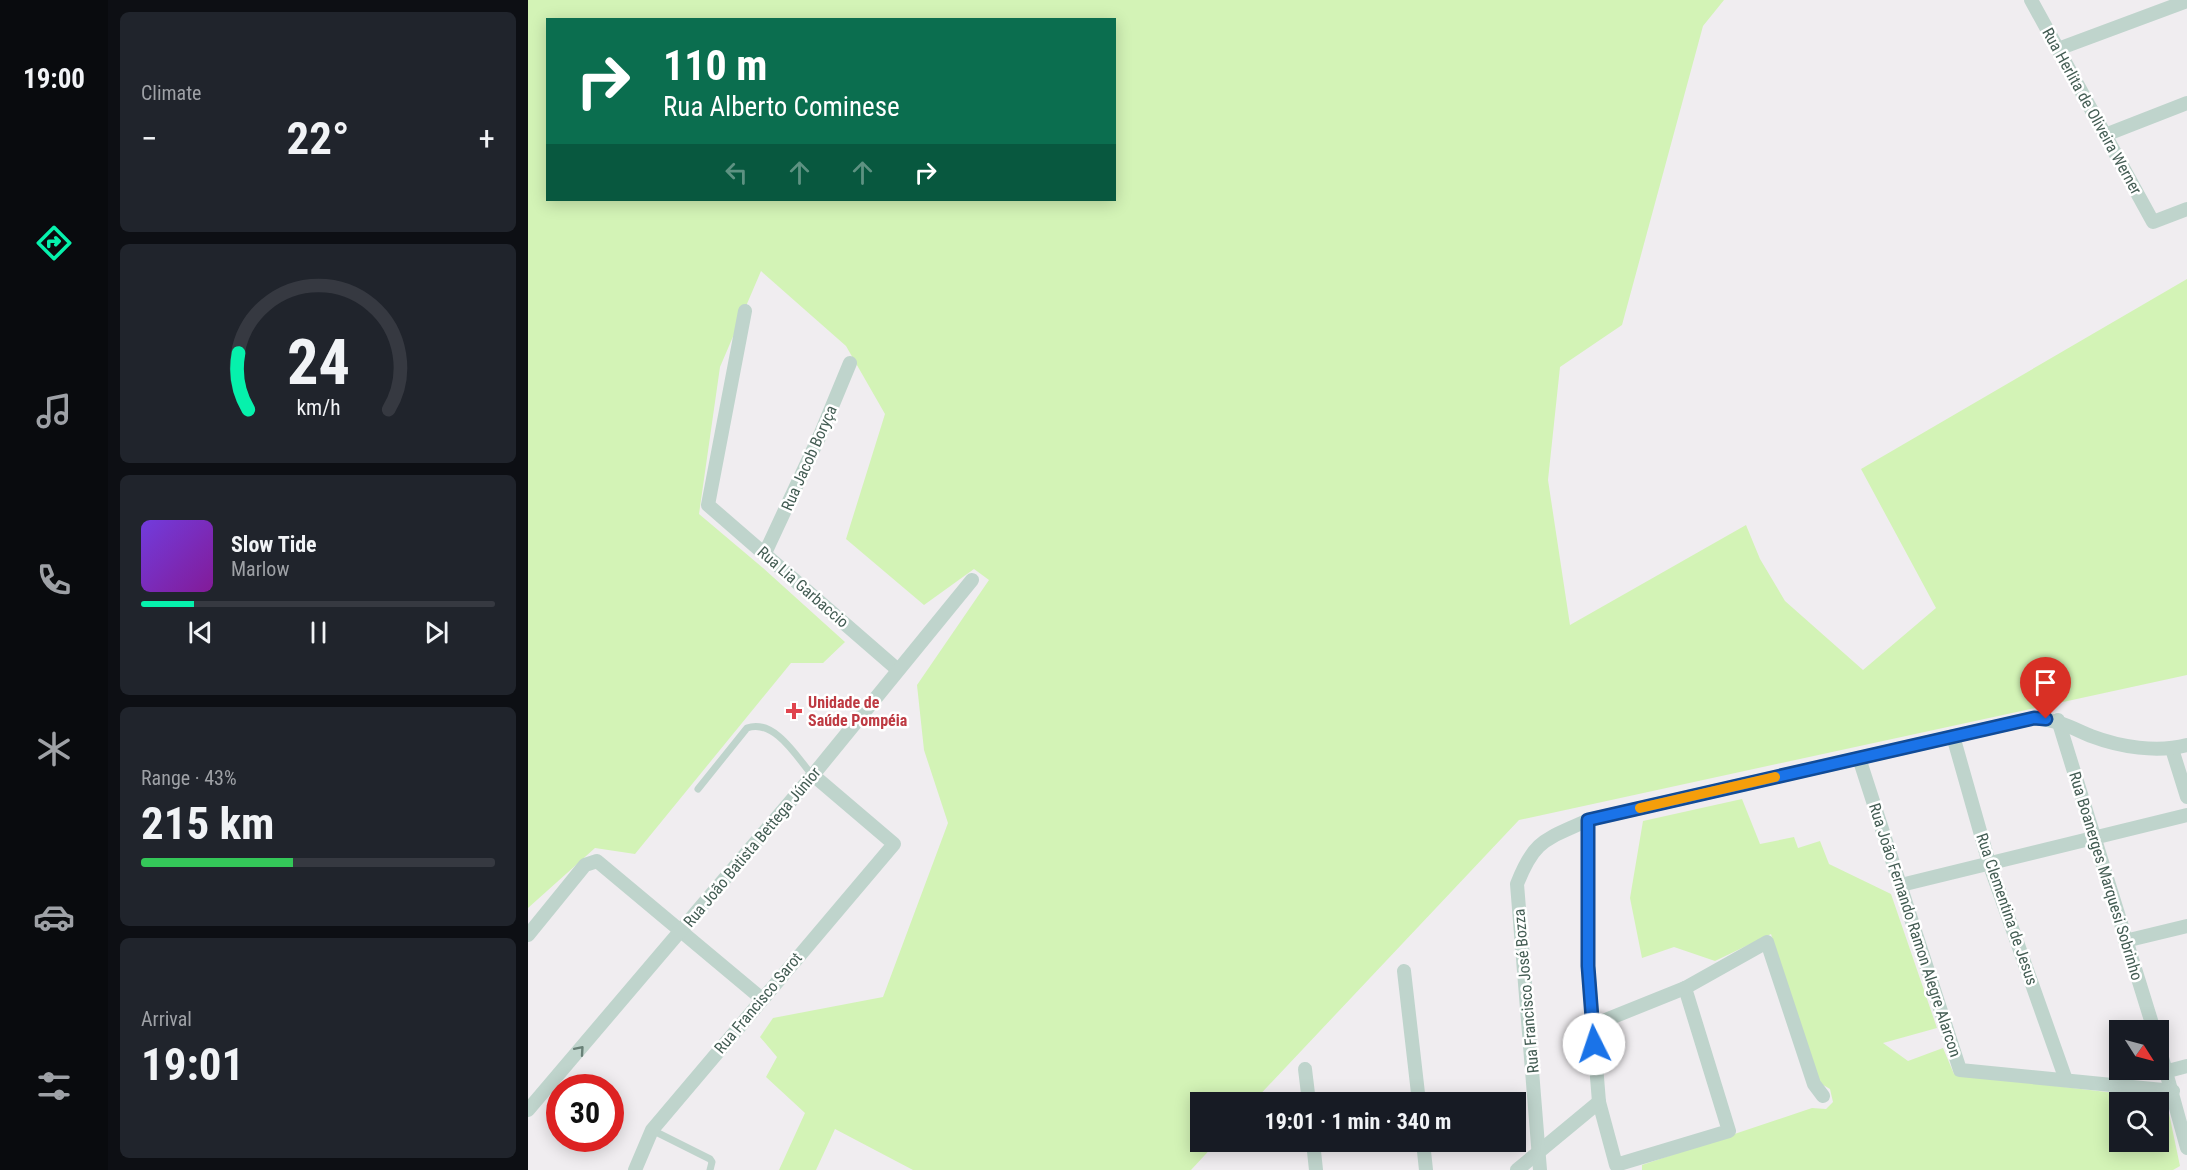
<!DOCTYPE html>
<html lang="en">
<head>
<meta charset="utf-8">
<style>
	:root { --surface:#171b24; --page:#20242c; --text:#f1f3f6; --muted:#9ea1a6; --line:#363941; --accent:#06f1ac }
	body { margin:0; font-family:"Roboto Condensed",sans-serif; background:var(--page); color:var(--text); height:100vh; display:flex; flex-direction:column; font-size:22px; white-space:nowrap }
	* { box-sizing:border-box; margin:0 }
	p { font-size:20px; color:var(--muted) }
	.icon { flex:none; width:33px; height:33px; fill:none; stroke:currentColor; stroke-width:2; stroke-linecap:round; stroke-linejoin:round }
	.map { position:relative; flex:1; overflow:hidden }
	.panel { display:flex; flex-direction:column; gap:12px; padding:12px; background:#0d0f14; width:420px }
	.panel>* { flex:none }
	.banner { position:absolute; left:18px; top:18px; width:570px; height:183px; border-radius:0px; box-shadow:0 3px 15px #0003; background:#0b6e4f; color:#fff; overflow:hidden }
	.needle { width:39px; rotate:126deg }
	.tools { position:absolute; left:1581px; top:1020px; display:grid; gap:12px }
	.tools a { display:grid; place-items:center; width:60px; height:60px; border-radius:0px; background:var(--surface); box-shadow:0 3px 15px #0003; font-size:30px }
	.speed { position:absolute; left:18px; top:1074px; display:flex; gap:12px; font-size:30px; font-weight:700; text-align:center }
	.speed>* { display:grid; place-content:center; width:78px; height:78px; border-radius:50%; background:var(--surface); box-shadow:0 3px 15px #0003; line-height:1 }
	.speed .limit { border:9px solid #d22; background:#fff; color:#111 }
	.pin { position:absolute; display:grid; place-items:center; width:51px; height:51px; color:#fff; margin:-62px -26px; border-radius:50% 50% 50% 0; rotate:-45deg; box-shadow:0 0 6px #0007 }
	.pin .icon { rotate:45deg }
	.me { position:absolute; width:66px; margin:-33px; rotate:356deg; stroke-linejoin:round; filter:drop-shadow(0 0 4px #0008) }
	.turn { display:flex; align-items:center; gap:21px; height:126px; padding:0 18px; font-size:27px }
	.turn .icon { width:78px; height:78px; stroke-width:2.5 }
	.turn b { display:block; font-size:42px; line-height:51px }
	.lanes { display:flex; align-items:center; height:57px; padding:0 18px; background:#0003; justify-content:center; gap:30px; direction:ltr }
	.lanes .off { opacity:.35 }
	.big { font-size:45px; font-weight:700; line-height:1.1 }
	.panel .widget { flex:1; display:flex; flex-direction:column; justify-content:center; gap:9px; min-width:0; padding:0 21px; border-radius:9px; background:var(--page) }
	.panel .dial { align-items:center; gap:0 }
	.dial svg { height:156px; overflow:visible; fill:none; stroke:var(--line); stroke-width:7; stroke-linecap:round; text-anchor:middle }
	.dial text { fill:var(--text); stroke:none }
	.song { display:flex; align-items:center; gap:18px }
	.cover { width:72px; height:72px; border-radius:9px; background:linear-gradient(135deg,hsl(260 70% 55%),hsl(290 70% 35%)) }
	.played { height:6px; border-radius:3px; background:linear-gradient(90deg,var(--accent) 15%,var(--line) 15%) }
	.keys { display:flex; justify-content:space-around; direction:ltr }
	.heat { display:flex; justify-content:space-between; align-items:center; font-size:33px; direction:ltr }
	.charge { height:9px; border-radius:4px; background:linear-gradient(90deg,#34c759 43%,var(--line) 0) }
	.trip { position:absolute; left:662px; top:1092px; width:336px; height:60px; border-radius:0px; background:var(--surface); box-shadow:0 3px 15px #0003; font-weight:700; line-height:60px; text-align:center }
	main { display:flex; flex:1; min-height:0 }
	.tabs { display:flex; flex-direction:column; width:108px; justify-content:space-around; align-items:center; background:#090b0e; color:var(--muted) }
	.tabs .icon { width:42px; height:42px }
	.tabs .on { color:var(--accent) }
	.tabs b { font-size:27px; color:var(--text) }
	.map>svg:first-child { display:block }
	.green { fill:#d3f3b6; fill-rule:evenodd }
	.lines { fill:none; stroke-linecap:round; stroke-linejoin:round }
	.lane { stroke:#bfd4cc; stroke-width:7 }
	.street { stroke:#bfd4cc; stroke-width:14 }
	.oneway { stroke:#688077 }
	.route-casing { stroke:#114b97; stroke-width:15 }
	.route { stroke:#1a73e8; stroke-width:10 }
	.slow { stroke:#f59e0b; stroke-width:10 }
	.health-dot { fill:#e0444e; stroke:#fff; stroke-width:2 }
	.labels { text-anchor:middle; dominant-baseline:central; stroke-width:5; stroke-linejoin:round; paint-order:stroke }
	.street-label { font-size:16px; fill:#435c53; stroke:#fff }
	.health-label { font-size:16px; font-weight:bold; fill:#be3a42; stroke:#fff; text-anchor:start }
</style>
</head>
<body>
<main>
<nav class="tabs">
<b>19:00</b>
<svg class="icon on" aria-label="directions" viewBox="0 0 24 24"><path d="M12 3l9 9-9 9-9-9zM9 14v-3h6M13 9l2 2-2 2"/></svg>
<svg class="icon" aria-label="music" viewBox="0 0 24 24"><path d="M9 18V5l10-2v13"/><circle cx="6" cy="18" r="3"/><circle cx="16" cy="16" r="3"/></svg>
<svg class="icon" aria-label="phone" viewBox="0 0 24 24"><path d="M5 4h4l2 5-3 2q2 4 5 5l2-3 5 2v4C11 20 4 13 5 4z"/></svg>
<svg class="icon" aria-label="climate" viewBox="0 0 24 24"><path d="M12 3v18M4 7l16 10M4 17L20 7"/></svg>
<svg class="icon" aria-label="car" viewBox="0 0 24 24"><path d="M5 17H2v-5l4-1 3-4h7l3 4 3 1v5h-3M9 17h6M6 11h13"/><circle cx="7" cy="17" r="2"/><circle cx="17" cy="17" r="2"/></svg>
<svg class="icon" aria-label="filters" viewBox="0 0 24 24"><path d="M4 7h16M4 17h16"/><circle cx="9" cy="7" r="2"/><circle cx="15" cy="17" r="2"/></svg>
</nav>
<section class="panel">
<div class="widget"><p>Climate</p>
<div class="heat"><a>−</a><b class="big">22°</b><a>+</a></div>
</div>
<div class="widget dial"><svg viewBox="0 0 100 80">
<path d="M14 69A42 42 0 1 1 86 69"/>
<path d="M14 69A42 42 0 0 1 9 40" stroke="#06f1ac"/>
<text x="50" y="56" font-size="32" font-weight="700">24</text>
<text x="50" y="72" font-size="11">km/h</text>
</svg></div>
<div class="widget">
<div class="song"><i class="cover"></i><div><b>Slow Tide</b><p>Marlow</p></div></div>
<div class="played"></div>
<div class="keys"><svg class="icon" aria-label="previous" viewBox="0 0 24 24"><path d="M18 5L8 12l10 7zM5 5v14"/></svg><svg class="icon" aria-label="pause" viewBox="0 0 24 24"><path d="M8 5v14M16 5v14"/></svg><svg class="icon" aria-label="next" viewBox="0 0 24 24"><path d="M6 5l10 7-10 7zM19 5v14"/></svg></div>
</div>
<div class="widget"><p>Range · 43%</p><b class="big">215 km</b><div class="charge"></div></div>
<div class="widget"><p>Arrival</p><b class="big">19:01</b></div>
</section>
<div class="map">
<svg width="1659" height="1170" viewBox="0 0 1659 1170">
	<rect width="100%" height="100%" fill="#f0edf0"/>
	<g class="green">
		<path d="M0 0H1196L1175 26 1094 325 1032 367 1020 480 1042 625 1218 525 1232 559 1257 601 1335 670 1408 608 1333 469 1659 279V675L991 820 725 1102H672V1142H689L663 1170H385L307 1129 288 1170H251L277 1113 238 1077 249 1057 232 1037 245 1018 355 997 420 823 396 750 389 685 461 580 446 569 396 605 318 539 357 414 318 346 233 271 192 367 171 514 235 568 317 642 295 663H263L107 854 67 848 0 908ZM20 20H586V200H20Z"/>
		<path d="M1214 799 1232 844 1266 837 1270 848 1292 841 1301 864 1363 894 1409 1028 1355 1043 1380 1061 1415 1048 1426 1074 1638 1099 1652 1166 1645 1170H1114V1165L1284 1108 1298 1109 1305 1102 1302 1089 1290 1082 1243 934 1187 961 1146 947 1114 958 1102 898 1115 821ZM1592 1102H1630V1142H1592Z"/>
	</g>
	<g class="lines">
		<g class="lane">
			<path d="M170 789 219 728C246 718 269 757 284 775"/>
			<path d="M124 1130 182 1159 184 1162 182 1170"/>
		</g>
		<g class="street">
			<path d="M1503 0 1625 222 1659 209"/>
			<path d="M1530 49 1659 1"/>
			<path d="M1577 135 1659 103"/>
			<path d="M217 311 180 505 370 670"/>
			<path d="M237 553 293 433 322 363"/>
			<path d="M1530 720 1626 1030"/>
			<path d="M1425 736 1461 863 1538 1080"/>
			<path d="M1644 749 1659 797"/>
			<path d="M1331 758 1432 1070 1645 1091"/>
			<path d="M1060 820V966L1071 1102 1088 1165 1201 1131 1157 988"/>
			<path d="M1373 885 1659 815"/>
			<path d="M0 935 57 865 69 861 234 999"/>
			<path d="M1597 941 1659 926"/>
			<path d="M876 971 891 1102"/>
			<path d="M1065 1025 1157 988 1239 942 1286 1084 1295 1096"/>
			<path d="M1630 1043 1659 1148"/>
			<path d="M777 1069 781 1102"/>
			<path d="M1640 1071 1659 1066"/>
			<path d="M0 1110 285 775 444 580"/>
			<path d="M785 1142 788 1170"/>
			<path d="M895 1142 898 1170"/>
			<path d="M107 1170 124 1130 366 844 285 775"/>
			<path d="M989 1170 1071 1102"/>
			<path d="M1012 1170 989 884C1007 838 1018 840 1060 820L1506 718C1530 720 1542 727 1563 736 1592 747 1629 753 1659 745"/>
		</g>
	</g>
	<defs><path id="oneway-chevron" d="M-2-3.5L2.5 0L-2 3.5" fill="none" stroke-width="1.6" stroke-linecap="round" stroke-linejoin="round" transform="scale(1.5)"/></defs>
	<use class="oneway" href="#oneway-chevron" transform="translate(52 1050) rotate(-49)"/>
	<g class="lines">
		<defs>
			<path id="route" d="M1066 1044 1060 966V820L1506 718 1518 719"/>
		</defs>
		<use href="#route" class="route-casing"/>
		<use href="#route" class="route"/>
		<path class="slow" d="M1112 808 1247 777"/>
	</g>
	<path class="health-dot" d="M263 702h6v6h6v6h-6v6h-6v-6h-6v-6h6z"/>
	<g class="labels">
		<g class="street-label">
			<text transform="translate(1564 111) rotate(61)">Rua Herlita de Oliveira Werner</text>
			<text transform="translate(281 458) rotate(-66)">Rua Jacob Boryça</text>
			<text transform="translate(275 587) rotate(41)">Rua Lia Garbaccio</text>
			<text transform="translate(224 847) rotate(-50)">Rua João Batista Bettega Júnior</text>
			<text transform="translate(1578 876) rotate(73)">Rua Boanerges Marquesi Sobrinho</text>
			<text transform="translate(1479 909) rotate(71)">Rua Clementina de Jesus</text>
			<text transform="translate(1387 930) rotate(72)">Rua João Fernando Ramon Alegre Alarcon</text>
			<text transform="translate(998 991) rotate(-95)">Rua Francisco José Bozza</text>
			<text transform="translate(230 1003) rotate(-50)">Rua Francisco Sarot</text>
		</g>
		<g class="health-label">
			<text x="280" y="702">Unidade de<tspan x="280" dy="18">Saúde Pompéia</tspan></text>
		</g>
	</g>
</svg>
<div class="tools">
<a><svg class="needle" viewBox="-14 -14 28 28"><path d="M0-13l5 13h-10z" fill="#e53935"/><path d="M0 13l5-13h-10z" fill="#9ea1a6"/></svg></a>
<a><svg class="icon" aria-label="search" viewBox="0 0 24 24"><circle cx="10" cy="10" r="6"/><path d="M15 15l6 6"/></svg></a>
</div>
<div class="speed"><div class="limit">30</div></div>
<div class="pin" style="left:1518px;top:719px;background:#d93025"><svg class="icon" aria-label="arrive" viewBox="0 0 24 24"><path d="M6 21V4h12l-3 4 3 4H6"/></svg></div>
<svg class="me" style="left:1066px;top:1044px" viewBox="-20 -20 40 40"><circle r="19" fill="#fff"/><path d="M0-13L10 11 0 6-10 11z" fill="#1a73e8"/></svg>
<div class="trip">19:01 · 1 min · 340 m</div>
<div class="banner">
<div class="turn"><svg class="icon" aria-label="right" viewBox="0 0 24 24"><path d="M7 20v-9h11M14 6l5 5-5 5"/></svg><div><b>110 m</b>Rua Alberto Cominese</div></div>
<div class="lanes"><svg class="icon off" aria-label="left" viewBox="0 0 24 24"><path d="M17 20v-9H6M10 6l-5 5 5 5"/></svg><svg class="icon off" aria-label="ahead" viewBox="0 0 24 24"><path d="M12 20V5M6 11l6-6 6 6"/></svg><svg class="icon off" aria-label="ahead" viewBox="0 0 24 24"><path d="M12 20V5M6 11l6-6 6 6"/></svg><svg class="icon" aria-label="right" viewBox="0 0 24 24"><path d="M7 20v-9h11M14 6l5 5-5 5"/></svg></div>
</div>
</div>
</main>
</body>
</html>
